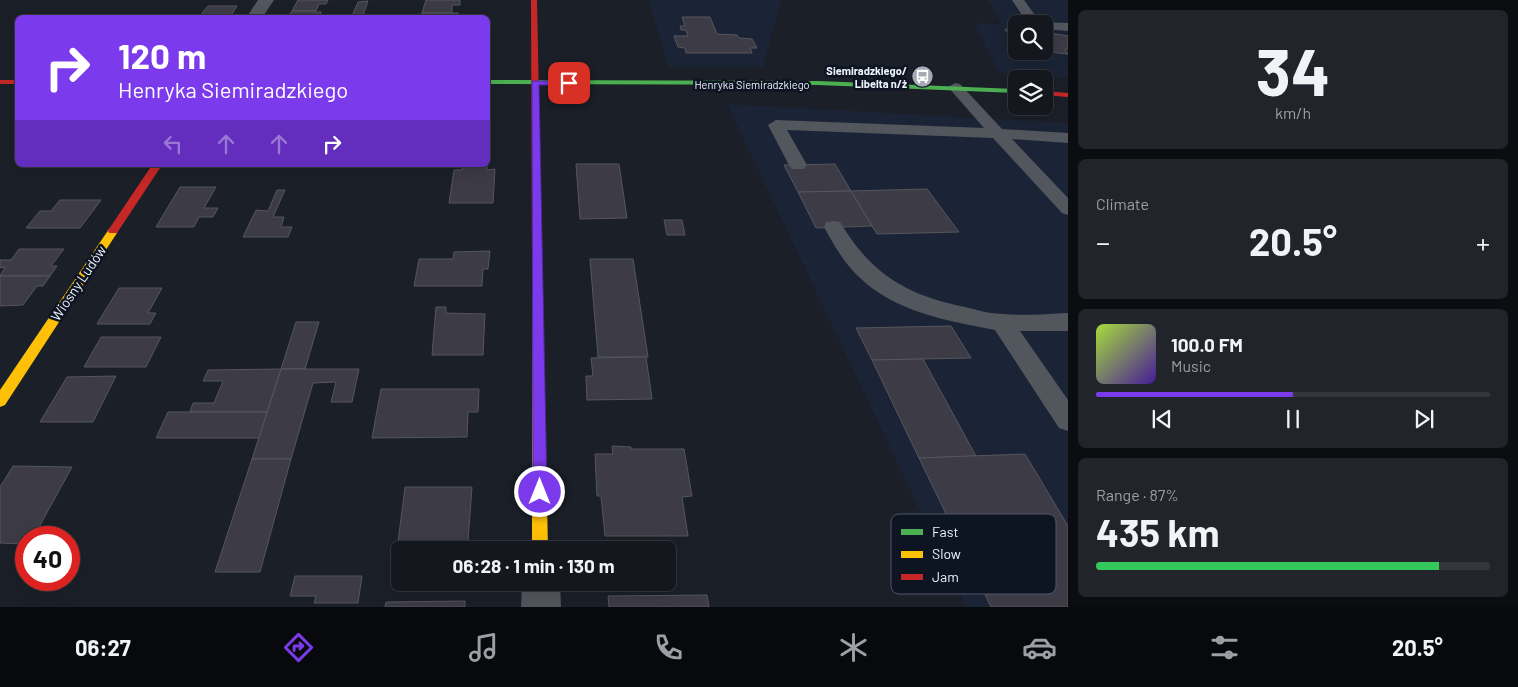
<!DOCTYPE html>
<html lang="en">
<head>
<meta charset="utf-8">
<style>
	:root { --surface:#14171d; --page:#21242a; --text:#f1f3f6; --muted:#9d9fa4; --line:#33363b; --accent:#7c3aed }
	body { margin:0; font-family:Barlow,sans-serif; background:var(--page); color:var(--text); height:100vh; display:flex; flex-direction:column; font-size:19px; white-space:nowrap }
	* { box-sizing:border-box; margin:0 }
	p { font-size:16px; color:var(--muted) }
	.icon { flex:none; width:28px; height:28px; fill:none; stroke:currentColor; stroke-width:2; stroke-linecap:round; stroke-linejoin:round }
	.map { position:relative; flex:1; overflow:hidden }
	.details { display:flex; flex-direction:column; gap:10px; padding:10px; background:#0b0d10; width:450px }
	.details>* { flex:none }
	.top-card { position:absolute; left:15px; top:15px; width:475px; height:152px; border-radius:8px; box-shadow:0 5px 20px #0002,0 0 0 1px var(--line); background:#7c3aed; color:#fff; overflow:hidden }
	.buttons { position:absolute; left:1008px; top:15px; display:grid; gap:10px }
	.buttons a { display:grid; place-items:center; width:45px; height:45px; border-radius:8px; background:var(--surface); box-shadow:0 5px 20px #0002,0 0 0 1px var(--line); font-size:25px }
	.speed { position:absolute; left:15px; top:526px; display:flex; gap:10px; font-size:25px; font-weight:700; text-align:center }
	.speed>* { display:grid; place-content:center; width:65px; height:65px; border-radius:50%; background:var(--surface); box-shadow:0 5px 20px #0002,0 0 0 1px var(--line); line-height:1 }
	.speed .limit { border:8px solid #d22; background:#fff; color:#111 }
	.pin { position:absolute; display:grid; place-items:center; width:42px; height:42px; color:#fff; margin:-21px; border-radius:10px; box-shadow:0 2px 8px #0006 }
	.me { position:absolute; width:55px; margin:-28px; rotate:0deg; stroke-linejoin:round; filter:drop-shadow(0 0 4px #0008) }
	.turn { display:flex; align-items:center; gap:18px; height:105px; padding:0 20px; font-size:22px }
	.turn .icon { width:65px; height:65px; stroke-width:2.5 }
	.turn b { display:block; font-size:35px; line-height:42px }
	.lanes { display:flex; align-items:center; height:48px; padding:0 20px; background:#0003; justify-content:center; gap:25px; direction:ltr }
	.lanes .off { opacity:.35 }
	.big { font-size:38px; font-weight:700; line-height:1.1 }
	.details .card { flex:1; display:flex; flex-direction:column; justify-content:center; gap:8px; min-width:0; padding:0 18px; border-radius:8px; background:var(--page) }
	.details .dial { align-items:center; gap:0 }
	.dial b { font-size:65px; line-height:1 }
	.song { display:flex; align-items:center; gap:15px }
	.cover { width:60px; height:60px; border-radius:8px; background:linear-gradient(135deg,hsl(80 70% 55%),hsl(260 70% 35%)) }
	.played { height:5px; border-radius:2px; background:linear-gradient(90deg,var(--accent) 50%,var(--line) 50%) }
	.keys { display:flex; justify-content:space-around; direction:ltr }
	.heat { display:flex; justify-content:space-between; align-items:center; font-size:28px; direction:ltr }
	.charge { height:8px; border-radius:4px; background:linear-gradient(90deg,#34c759 87%,var(--line) 0) }
	.trip { position:absolute; left:391px; top:541px; width:285px; height:50px; border-radius:8px; background:var(--surface); box-shadow:0 5px 20px #0002,0 0 0 1px var(--line); font-weight:700; line-height:50px; text-align:center }
	.tabs { display:flex; height:80px; justify-content:space-around; align-items:center; background:#08090c; color:var(--muted) }
	.tabs .icon { width:35px; height:35px }
	.tabs .selected { color:var(--accent) }
	.tabs b { font-size:22px; color:var(--text) }
	main { display:flex; flex:1; min-height:0 }
	.map>svg:first-child { display:block }
	.built { fill:#1b2436; fill-rule:evenodd }
	.building { fill:#3c3b46; stroke:#56565d }
	.lines { fill:none; stroke-linecap:round; stroke-linejoin:round }
	.lane { fill:#52565d; fill-rule:evenodd }
	.street { fill:#52565d; fill-rule:evenodd }
	.fast { fill:#4caf50; fill-rule:evenodd }
	.slow { fill:#ffc107; fill-rule:evenodd }
	.jam { fill:#c62828; fill-rule:evenodd }
	.route { fill:#7c3aed; stroke:#51269a }
	.labels { text-anchor:middle; dominant-baseline:central; stroke-width:5; stroke-linejoin:round; paint-order:stroke }
	.far-poi-label { font-size:11px; font-weight:bold; fill:#eef4fe; stroke:#0d1422; text-anchor:end }
	.far-street-label { font-size:11px; fill:#eef4fe; stroke:#0d1422 }
	.street-label { font-size:14px; fill:#eef4fe; stroke:#0d1422 }
	.key { fill:#0d1422; stroke:#505764; stroke-width:1 }
	.key-label { font-size:14px; fill:#eef4fe }
</style>
</head>
<body>
<main>
<div class="map">
<svg width="1068" height="607" viewBox="0 0 1068 607">
	<rect width="100%" height="100%" fill="#1b1f27"/>
	<g class="built">
		<path d="M649 0H781L763 67H668Z"/>
		<path d="M988 0H1068V78L999 73 974 23 1002 25ZM1016 24H1044V51H1016Z"/>
		<path d="M727 104 1068 123V607H966Z"/>
	</g>
	<g class="building">
		<path d="M298 0H328L326 4H319L316 11H292Z"/>
		<path d="M426 0H460V5H452V13H422Z"/>
		<path d="M368 1 362 18H351L358 2Z"/>
		<path d="M208 6H237L230 17H199Z"/>
		<path d="M292 11H316L315 12H321L320 16 312 18H288Z"/>
		<path d="M422 13H458V18H421Z"/>
		<path d="M682 17H710L717 34 737 35 739 38 752 39 757 48H750L752 53H686L685 48 678 47 674 36H688L686 30H681L680 26H685Z"/>
		<path d="M1005 29 1016 30V44Z"/>
		<path d="M1044 32 1068 36V49H1065L1068 54 1037 51H1044Z"/>
		<path d="M576 164H619L627 218 580 219Z"/>
		<path d="M835 164 851 191 798 192 784 165Z"/>
		<path d="M462 165H487V170L495 169 493 203H449L454 170H462Z"/>
		<path d="M180 187H216L204 208H218L213 217H199L194 227H156Z"/>
		<path d="M927 189 959 232 877 234 851 191Z"/>
		<path d="M277 190H285L273 217H284L281 227H292L288 237H243L256 210 268 211Z"/>
		<path d="M851 191 872 226 816 228 798 192Z"/>
		<path d="M60 200H101L80 228H26L40 211H51Z"/>
		<path d="M664 220H682L685 235H667Z"/>
		<path d="M19 249H64L51 266H57L50 276H0L5 267 0 268V260H11Z"/>
		<path d="M490 251 488 269H483L482 286H414L419 259H453L454 252Z"/>
		<path d="M590 259H633L648 357H598Z"/>
		<path d="M0 276H50L43 286H37L23 305 0 306Z"/>
		<path d="M119 288H162L148 313H156L150 324H97Z"/>
		<path d="M436 307H446V313L485 314 483 355H432Z"/>
		<path d="M296 322H319L305 369H281Z"/>
		<path d="M951 326 971 358 872 360 856 328Z"/>
		<path d="M101 337H161L146 367H84Z"/>
		<path d="M646 357 652 399 587 400 586 376H593L591 358Z"/>
		<path d="M923 359 976 456 919 458 872 360Z"/>
		<path d="M281 369H359L352 402H331L336 382 313 383 291 459H252Z"/>
		<path d="M281 369 267 412H190L193 403H214L223 381H203L208 370Z"/>
		<path d="M116 376 93 422H40L67 377Z"/>
		<path d="M381 389H479L478 412H468L467 437 372 438Z"/>
		<path d="M168 412H267L259 438H156Z"/>
		<path d="M612 446 631 447V449H684L692 496 682 497 688 536H605L601 496H597L595 454H613Z"/>
		<path d="M1025 454 1068 526V607H991L919 458Z"/>
		<path d="M252 459H291L260 572H215Z"/>
		<path d="M13 466 72 467 33 538H26V544L0 543V487Z"/>
		<path d="M405 487H472L468 541 398 542Z"/>
		<path d="M295 576H362L358 603H314L316 596H290Z"/>
		<path d="M707 595 709 607H609L608 596Z"/>
		<path d="M465 601V607H385L386 602Z"/>
	</g>
	<g class="lines">
		<g class="lane">
			<path d="M1012 0H1024L1040 22 1068 23V31L1044 29V24H1028Z"/>
			<path d="M955 83 960 84 1002 129 1068 133V143L1012 139 1068 198V215L1062 213 993 138 787 130 807 165 804 169H792L789 165 768 125 776 120 984 128 948 87Z"/>
			<path d="M833 221 840 222C871 274 906 295 965 307 977 310 990 314 1003 314 1024 316 1047 314 1068 313V331H1020L1068 400V431L1059 428 995 330C948 321 895 312 859 277 844 263 834 245 824 227L826 222Z"/>
		</g>
		<g class="street">
			<path d="M258 0H274L262 18H246Z"/>
			<path d="M522 582H560L561 607H521Z"/>
		</g>
		<path class="fast" d="M488 80 818 81 1016 89V93L818 85 488 84Z"/>
		<g class="slow">
			<path d="M113 228 117 229 118 231 117 233 5 405 0 407V390L109 229Z"/>
			<path d="M537 252 542 256 548 550H532V256Z"/>
		</g>
		<g class="jam">
			<path d="M531 0H537L542 256 537 260 532 256Z"/>
			<rect x="0" y="80" width="18" height="4"/>
			<path d="M1044 91 1068 93V97L1044 95Z"/>
			<path d="M152 165H162L117 233H109L108 231 109 229Z"/>
		</g>
	</g>
	<path class="route" d="M532 81H569L573 83 569 85H539L547 492 545 497 540 499 535 497 533 492Z"/>
	<defs>
		<symbol id="bus-disc" viewBox="-11 -11 22 22"><circle r="9.5" fill="#a4a9b3" stroke="#0d1422"/><path d="M-5-6H5V4H4V6H2V4H-2V6H-4V4H-5ZM-3.5-4V0h7V-4ZM-3.5 1.2v1.5H-2V1.2ZM2 1.2v1.5H3.5V1.2Z" fill="#fff"/></symbol>
	</defs>
	<g fill-rule="evenodd">
		<use href="#bus-disc" x="910" y="64" width="25" height="25"/>
	</g>
	<g class="labels">
		<g class="far-poi-label">
			<text x="907" y="70">Siemiradzkiego/<tspan x="907" dy="13">Libelta n/ż</tspan></text>
		</g>
		<g class="far-street-label">
			<text x="752" y="84">Henryka Siemiradzkiego</text>
		</g>
		<g class="street-label">
			<text transform="translate(78 283) rotate(-56)">Wiosny Ludów</text>
		</g>
	</g>
	<rect x="891" y="514" width="165" height="80" rx="8" class="key"/>
	<rect x="901" y="529" width="22" height="6" fill="#4caf50"/>
	<rect x="901" y="551" width="22" height="7" fill="#ffc107"/>
	<rect x="901" y="574" width="22" height="6" fill="#c62828"/>
	<g class="key-label">
		<text x="932" y="537">Fast</text>
		<text x="932" y="559">Slow</text>
		<text x="932" y="582">Jam</text>
	</g>
</svg>
<div class="buttons">
<a><svg class="icon" aria-label="search" viewBox="0 0 24 24"><circle cx="10" cy="10" r="6"/><path d="M15 15l6 6"/></svg></a>
<a><svg class="icon" aria-label="layers" viewBox="0 0 24 24"><path d="M12 4l9 5-9 5-9-5zM3 14l9 5 9-5"/></svg></a>
</div>
<div class="speed"><div class="limit">40</div></div>
<div class="pin" style="left:569px;top:83px;background:#d93025"><svg class="icon" aria-label="arrive" viewBox="0 0 24 24"><path d="M6 21V4h12l-3 4 3 4H6"/></svg></div>
<svg class="me" style="left:540px;top:492px" viewBox="-20 -20 40 40"><circle r="17" fill="#7c3aed" stroke="#fff" stroke-width="3"/><path d="M0-11L8 9 0 5-8 9z" fill="#fff"/></svg>
<div class="trip">06:28 · 1 min · 130 m</div>
<div class="top-card">
<div class="turn"><svg class="icon" aria-label="right" viewBox="0 0 24 24"><path d="M7 20v-9h11M14 6l5 5-5 5"/></svg><div><b>120 m</b>Henryka Siemiradzkiego</div></div>
<div class="lanes"><svg class="icon off" aria-label="left" viewBox="0 0 24 24"><path d="M17 20v-9H6M10 6l-5 5 5 5"/></svg><svg class="icon off" aria-label="ahead" viewBox="0 0 24 24"><path d="M12 20V5M6 11l6-6 6 6"/></svg><svg class="icon off" aria-label="ahead" viewBox="0 0 24 24"><path d="M12 20V5M6 11l6-6 6 6"/></svg><svg class="icon" aria-label="right" viewBox="0 0 24 24"><path d="M7 20v-9h11M14 6l5 5-5 5"/></svg></div>
</div>
</div>
<section class="details">
<div class="card dial"><b>34</b><p>km/h</p></div>
<div class="card"><p>Climate</p>
<div class="heat"><a>−</a><b class="big">20.5°</b><a>+</a></div>
</div>
<div class="card">
<div class="song"><i class="cover"></i><div><b>100.0 FM</b><p>Music</p></div></div>
<div class="played"></div>
<div class="keys"><svg class="icon" aria-label="previous" viewBox="0 0 24 24"><path d="M18 5L8 12l10 7zM5 5v14"/></svg><svg class="icon" aria-label="pause" viewBox="0 0 24 24"><path d="M8 5v14M16 5v14"/></svg><svg class="icon" aria-label="next" viewBox="0 0 24 24"><path d="M6 5l10 7-10 7zM19 5v14"/></svg></div>
</div>
<div class="card"><p>Range · 87%</p><b class="big">435 km</b><div class="charge"></div></div>
</section>
</main>
<nav class="tabs">
<b>06:27</b>
<svg class="icon selected" aria-label="directions" viewBox="0 0 24 24"><path d="M12 3l9 9-9 9-9-9zM9 14v-3h6M13 9l2 2-2 2"/></svg>
<svg class="icon" aria-label="music" viewBox="0 0 24 24"><path d="M9 18V5l10-2v13"/><circle cx="6" cy="18" r="3"/><circle cx="16" cy="16" r="3"/></svg>
<svg class="icon" aria-label="phone" viewBox="0 0 24 24"><path d="M5 4h4l2 5-3 2q2 4 5 5l2-3 5 2v4C11 20 4 13 5 4z"/></svg>
<svg class="icon" aria-label="climate" viewBox="0 0 24 24"><path d="M12 3v18M4 7l16 10M4 17L20 7"/></svg>
<svg class="icon" aria-label="car" viewBox="0 0 24 24"><path d="M5 17H2v-5l4-1 3-4h7l3 4 3 1v5h-3M9 17h6M6 11h13"/><circle cx="7" cy="17" r="2"/><circle cx="17" cy="17" r="2"/></svg>
<svg class="icon" aria-label="filters" viewBox="0 0 24 24"><path d="M4 7h16M4 17h16"/><circle cx="9" cy="7" r="2"/><circle cx="15" cy="17" r="2"/></svg>
<b>20.5°</b>
</nav>
</body>
</html>
